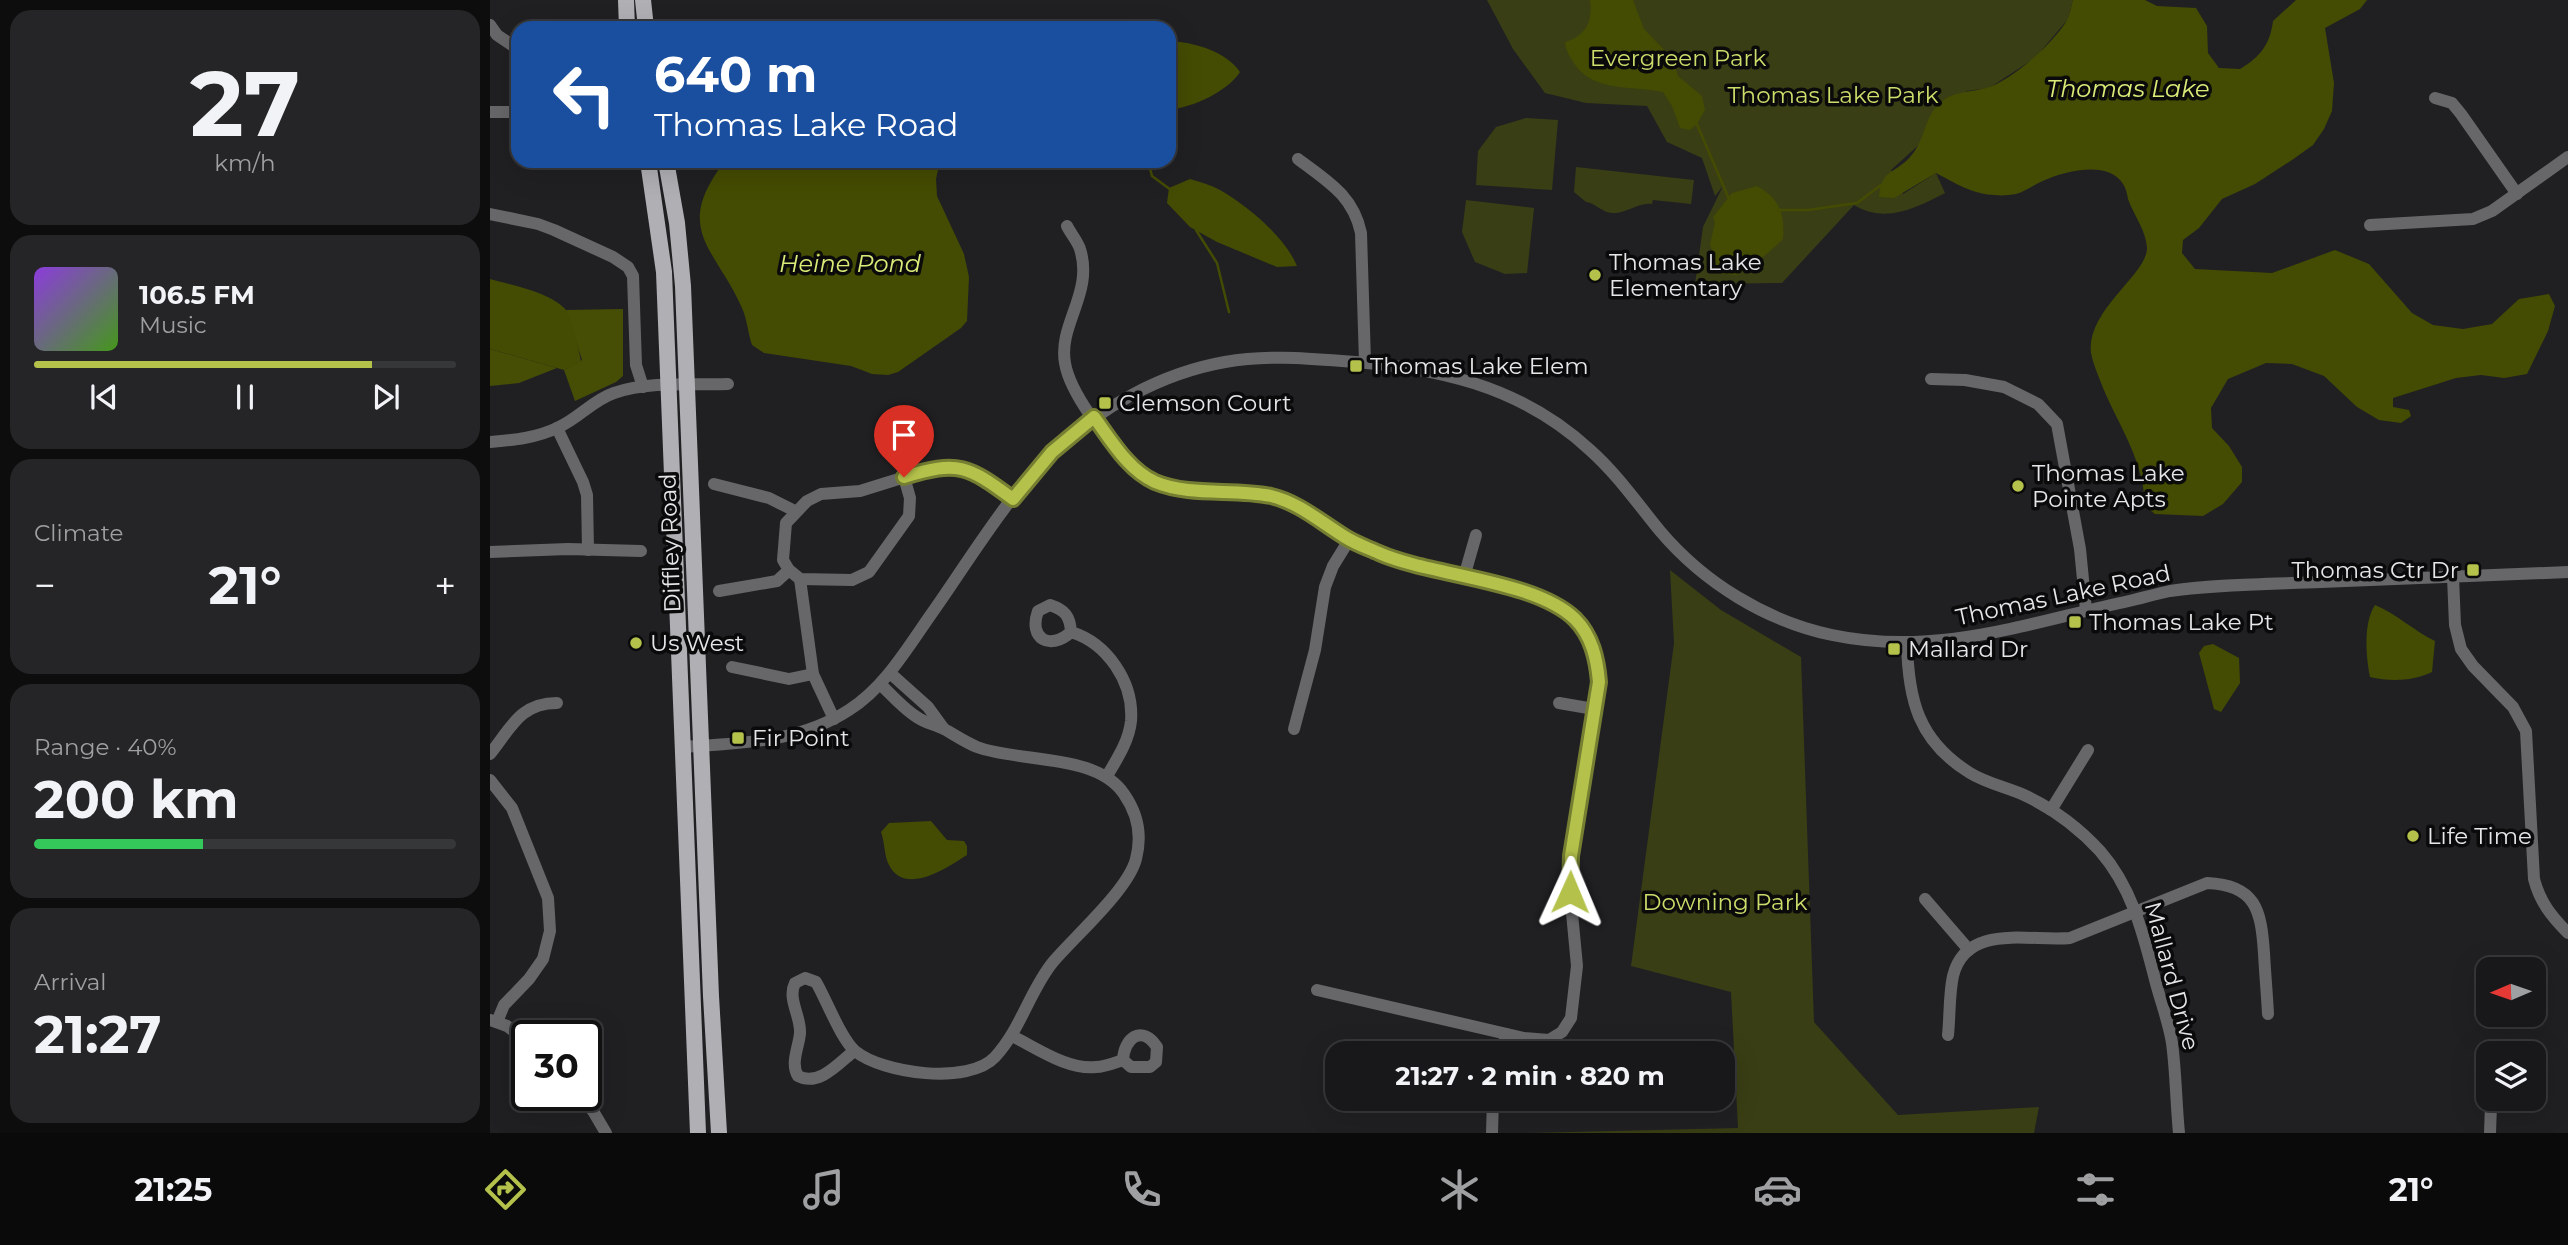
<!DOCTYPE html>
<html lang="en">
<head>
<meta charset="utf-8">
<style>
	:root { --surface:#18181a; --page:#252527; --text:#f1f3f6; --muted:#9fa0a2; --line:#363739; --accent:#b4c24b }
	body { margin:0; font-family:Montserrat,sans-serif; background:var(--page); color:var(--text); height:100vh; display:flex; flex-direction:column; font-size:26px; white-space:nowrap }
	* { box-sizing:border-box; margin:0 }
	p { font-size:23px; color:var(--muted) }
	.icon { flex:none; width:38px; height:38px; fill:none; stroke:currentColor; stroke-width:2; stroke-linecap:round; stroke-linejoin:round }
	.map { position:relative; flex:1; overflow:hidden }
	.drawer { display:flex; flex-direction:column; gap:10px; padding:10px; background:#0d0d0e; width:490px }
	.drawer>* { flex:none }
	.guide { position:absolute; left:21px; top:21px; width:665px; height:147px; border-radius:21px; box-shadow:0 7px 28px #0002,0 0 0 2px var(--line); background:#1a4fa0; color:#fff; overflow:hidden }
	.needle { width:46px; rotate:268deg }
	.fabs { position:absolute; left:1986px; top:957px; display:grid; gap:14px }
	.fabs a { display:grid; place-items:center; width:70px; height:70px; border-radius:14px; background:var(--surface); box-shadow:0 7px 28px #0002,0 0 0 2px var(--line); font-size:35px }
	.speed { position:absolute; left:21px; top:1020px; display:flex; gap:14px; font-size:35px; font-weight:700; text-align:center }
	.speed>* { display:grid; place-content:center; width:91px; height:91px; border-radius:50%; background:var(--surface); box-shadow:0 7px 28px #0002,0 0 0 2px var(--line); line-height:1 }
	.speed .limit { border:4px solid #111; border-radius:10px; background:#fff; color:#111 }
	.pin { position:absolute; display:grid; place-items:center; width:60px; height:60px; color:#fff; margin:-72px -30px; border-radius:50% 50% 50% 0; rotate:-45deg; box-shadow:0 0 7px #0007 }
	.pin .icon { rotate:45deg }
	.me { position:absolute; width:77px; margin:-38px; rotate:1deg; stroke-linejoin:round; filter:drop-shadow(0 0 5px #0008) }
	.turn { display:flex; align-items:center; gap:24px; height:147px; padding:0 28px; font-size:32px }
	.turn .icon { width:91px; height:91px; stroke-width:2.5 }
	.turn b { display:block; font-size:49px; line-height:60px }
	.big { font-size:52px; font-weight:700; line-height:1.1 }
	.drawer .tile { flex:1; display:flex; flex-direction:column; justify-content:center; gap:10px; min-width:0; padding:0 24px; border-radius:21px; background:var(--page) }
	.drawer .dial { align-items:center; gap:0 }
	.dial b { font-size:91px; line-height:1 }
	.song { display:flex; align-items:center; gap:21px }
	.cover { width:84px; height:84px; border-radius:10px; background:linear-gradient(135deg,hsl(270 70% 55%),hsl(100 70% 35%)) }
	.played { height:7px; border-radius:4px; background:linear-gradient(90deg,var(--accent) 80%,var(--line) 80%) }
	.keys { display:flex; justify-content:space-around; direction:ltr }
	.heat { display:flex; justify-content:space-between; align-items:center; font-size:38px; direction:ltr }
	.charge { height:10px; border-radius:5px; background:linear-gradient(90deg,#34c759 40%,var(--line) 0) }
	.trip { position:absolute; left:835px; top:1041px; width:410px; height:70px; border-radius:21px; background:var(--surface); box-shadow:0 7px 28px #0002,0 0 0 2px var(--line); font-weight:700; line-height:70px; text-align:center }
	.tab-bar { display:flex; height:112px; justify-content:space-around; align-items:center; background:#0a0a0a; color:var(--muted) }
	.tab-bar .icon { width:49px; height:49px }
	.tab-bar .selected { color:var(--accent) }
	.tab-bar b { font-size:32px; color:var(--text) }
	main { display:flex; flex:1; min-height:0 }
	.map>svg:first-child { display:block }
	.green { fill:#393e14 }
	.forest { fill:#464d05 }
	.water { fill:#444b02 }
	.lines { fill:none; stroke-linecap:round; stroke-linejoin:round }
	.stream { stroke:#444b02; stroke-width:2.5 }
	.minor { stroke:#67676a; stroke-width:12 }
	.major { stroke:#b0b0b4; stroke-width:16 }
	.route-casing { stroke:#757e31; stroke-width:18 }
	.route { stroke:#b4c24b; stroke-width:12 }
	.poi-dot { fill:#b4c24b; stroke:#0a0a0b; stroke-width:2.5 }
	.labels { text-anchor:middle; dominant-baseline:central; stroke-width:7; stroke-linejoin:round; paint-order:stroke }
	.park-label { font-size:23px; fill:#cddd6a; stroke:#0a0a0b }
	.poi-label { font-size:23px; fill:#e6e6e9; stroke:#0a0a0b; text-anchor:start }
	.street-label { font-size:23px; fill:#e6e6e9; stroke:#0a0a0b }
	.water-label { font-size:24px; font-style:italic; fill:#dbeb78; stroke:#0a0a0b }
</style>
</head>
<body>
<main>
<section class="drawer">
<div class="tile dial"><b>27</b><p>km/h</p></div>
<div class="tile">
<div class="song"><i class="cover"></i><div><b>106.5 FM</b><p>Music</p></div></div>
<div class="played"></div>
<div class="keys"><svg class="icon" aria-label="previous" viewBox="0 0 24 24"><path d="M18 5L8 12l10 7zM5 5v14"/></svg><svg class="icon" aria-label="pause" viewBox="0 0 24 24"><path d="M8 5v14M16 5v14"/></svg><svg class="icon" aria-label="next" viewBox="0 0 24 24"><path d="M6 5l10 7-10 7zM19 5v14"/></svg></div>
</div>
<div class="tile"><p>Climate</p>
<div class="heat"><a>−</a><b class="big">21°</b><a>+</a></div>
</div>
<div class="tile"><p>Range · 40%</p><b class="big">200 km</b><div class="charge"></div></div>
<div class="tile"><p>Arrival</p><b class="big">21:27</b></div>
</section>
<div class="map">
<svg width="2078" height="1133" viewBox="0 0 2078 1133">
	<rect width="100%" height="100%" fill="#202023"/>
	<g class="green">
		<path d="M997 0H1583L1578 19 1545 58 1499 88 1477 91 1432 142 1401 170 1413 194 1446 173 1455 193C1426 208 1396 224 1364 205L1292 283 1205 284 1213 227 1233 186 1225 196 1212 158 1177 142 1157 106 1096 103 1055 93 1023 49Z"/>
		<path d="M1036 118 1068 120 1062 190 986 185 988 151 1006 127Z"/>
		<path d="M1086 167 1204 180 1201 204 1163 200 1162 204C1148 202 1136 214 1123 213 1112 213 1106 203 1096 202L1084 192Z"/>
		<path d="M976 200 1044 208 1037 273 1015 274 985 262 972 232Z"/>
		<path d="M1180 570 1231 610 1311 657 1324 1022 1408 1115 1549 1107 1544 1133H1039L1248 1128 1241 992 1141 966 1184 643Z"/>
	</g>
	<g class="forest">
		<path d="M133 309V376L126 382 85 401 74 370 92 360 76 310Z"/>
		<path d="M0 349 67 368 29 383 0 386Z"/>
	</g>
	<g class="water">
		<path d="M1100 0H1143L1154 29 1183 59 1188 76 1212 96 1215 110 1207 124 1200 130 1190 128 1182 106 1173 92C1144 86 1105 92 1086 66 1080 57 1076 52 1075 42 1096 36 1103 21 1100 0Z"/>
		<path d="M1583 0H1655L1667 6 1706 8 1717 26 1718 53 1729 68 1750 69C1770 57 1780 45 1783 21L1806 0H1877L1870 9 1835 28 1844 83 1842 111 1834 129 1823 145 1802 160 1765 184 1732 199 1709 228 1693 240 1692 253 1705 269 1782 273 1845 250 1879 264 1922 313 1943 325 1973 329 2002 324 2029 299 2059 294 2065 306 2058 331 2037 374 2014 378 1991 375 1966 378 1903 398V407L1919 410 1921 416 1911 423 1889 420 1867 407 1834 376 1802 364 1776 363 1738 379 1721 408 1722 428 1739 446 1752 467V482L1733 504 1713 516 1665 514 1655 506C1654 461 1630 428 1613 388 1609 377 1603 364 1601 353 1596 310 1657 275 1657 248 1656 230 1644 216 1638 199 1637 194 1636 188 1633 184 1619 160 1575 171 1555 180 1545 184 1536 191 1526 194 1520 195 1511 196 1505 195 1484 195 1463 182 1446 173L1404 198 1389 197C1391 169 1405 174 1420 157 1435 141 1434 119 1447 106 1460 91 1478 93 1496 88 1520 82 1565 42 1577 20 1580 15 1581 6 1583 0Z"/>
		<path d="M679 41C703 42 736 51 750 72 737 92 703 107 679 110Z"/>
		<path d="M235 161H450L446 179 447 196 474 254 479 277 477 321 471 328 408 372 398 375 382 374 361 366 274 353 262 345C258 333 257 319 252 308 225 247 182 230 235 161Z"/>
		<path d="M700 179C710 182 721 185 730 190 758 206 795 237 807 266L787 267 727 242 700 227 677 203 679 188Z"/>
		<path d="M1267 186C1290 199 1295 214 1293 239 1285 247 1256 273 1246 275 1241 275 1234 273 1229 273L1220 244 1225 223 1223 217 1242 193Z"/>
		<path d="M0 279C21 285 61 292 76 310 81 318 90 352 91 362L74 370 0 349Z"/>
		<path d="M1885 605C1907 614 1924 631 1945 641L1942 672C1923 681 1901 682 1880 677 1876 656 1873 623 1885 605Z"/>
		<path d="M1723 644 1749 658 1750 683 1731 712 1724 709 1709 653 1714 646Z"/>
		<path d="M441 821 457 840 474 841 477 846V855C458 867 415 897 399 865 394 856 395 843 391 832L399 823Z"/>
	</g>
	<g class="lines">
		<g class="stream">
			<path d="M1206 122 1239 199"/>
			<path d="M658 161 662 176 681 190"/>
			<path d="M1289 210H1318L1367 203 1391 185"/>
			<path d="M706 230 727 263 739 312"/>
		</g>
		<g class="minor">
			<path d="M0 25 7 35 28 49"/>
			<path d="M1945 98 1962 103 1971 114 2027 194"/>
			<path d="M0 112H28"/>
			<path d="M808 159C837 181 863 195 871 233L875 362"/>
			<path d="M0 214 48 224 64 230 123 257 138 267 143 276 146 365 153 387"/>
			<path d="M1880 225 1983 219 2002 211 2078 157"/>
			<path d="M577 226C581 234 588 242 590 249 604 293 568 324 575 363 580 394 616 438 637 461 674 503 734 485 782 496 809 503 833 524 856 538 867 544 879 549 890 554 941 575 1047 581 1085 619 1102 636 1107 658 1109 682L1081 856 1080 892 1087 966 1081 1018 1072 1032 1059 1040 1034 1038 827 990"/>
			<path d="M1441 379 1475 380 1514 387 1548 404 1567 424 1590 549 1596 610"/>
			<path d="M67 428 93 482 97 495 98 550"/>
			<path d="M0 442C24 440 47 438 69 427 89 418 103 400 124 393 159 381 202 385 238 384"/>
			<path d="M414 477 420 498 419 516 379 572 362 580 310 579 299 570 293 560 296 523 317 501 331 494 370 491 444 468 473 467 489 474 523 499"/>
			<path d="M224 484 279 498 305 511"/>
			<path d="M0 552 78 549 151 551"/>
			<path d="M974 577 986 535"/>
			<path d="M1963 577 1965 625 1971 649 1983 666 2023 707 2036 731 2044 879C2050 902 2061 916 2078 933"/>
			<path d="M310 579 323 674 344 719"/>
			<path d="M229 591 287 581 299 570"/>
			<path d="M581 632C560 651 538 639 548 611L560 605C575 610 580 616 581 632 617 643 644 682 641 721 639 741 627 759 617 776"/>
			<path d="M1417 642C1418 699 1428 741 1480 773 1496 783 1516 787 1534 795 1562 808 1589 828 1610 851 1644 890 1654 938 1667 987 1672 1005 1679 1024 1682 1043 1686 1073 1686 1103 1689 1133"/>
			<path d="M242 667 299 679 323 674"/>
			<path d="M400 673 438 707 454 729"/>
			<path d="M1069 703 1104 709"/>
			<path d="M804 729 825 650 835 587 843 566 859 540"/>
			<path d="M193 747C251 743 308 743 359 710 395 687 418 647 442 613 478 562 520 492 565 450 611 407 672 373 735 362 774 355 813 358 852 361 945 367 1030 385 1100 450 1127 474 1147 503 1170 531 1214 583 1276 621 1342 635 1447 657 1537 623 1639 601 1652 598 1666 594 1680 591 1727 584 1783 584 1831 582 1913 579 1996 575 2078 572"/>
			<path d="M0 754C21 728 30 703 67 703"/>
			<path d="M0 780 22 808 58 898 60 931 53 959 39 979 14 1005 7 1022"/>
			<path d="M1561 810 1598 750"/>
			<path d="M1435 899 1479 950"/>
			<path d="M0 1020 17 1026 37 1041"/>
			<path d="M1458 1035C1460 1016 1459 994 1463 976 1476 922 1541 942 1580 938L1717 883C1766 885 1771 910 1774 953 1775 973 1777 994 1778 1014"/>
			<path d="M522 1036C547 1048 577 1070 606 1067 615 1067 624 1063 633 1060L641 1067H660L666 1062 667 1047C652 1024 634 1038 633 1060"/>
			<path d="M364 1051C349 1063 329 1087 308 1076 300 1063 309 1047 310 1033 311 1016 297 999 305 983L315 978 326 982C336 999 351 1039 365 1051 393 1074 479 1085 505 1057 531 1029 540 990 563 962 585 936 638 890 646 859 652 836 648 814 634 794 607 753 530 763 487 747 475 742 465 735 454 729 446 725 437 723 430 719 415 711 402 695 390 684"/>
			<path d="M1012 1054 1016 1034"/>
			<path d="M89 1096 103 1111 116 1133"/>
			<path d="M1002 1133 1003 1099"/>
			<path d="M2000 1133 2001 1105"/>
		</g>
		<g class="major">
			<path d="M136 0 137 28"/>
			<path d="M153 0 156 28"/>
			<path d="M158 161 174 272 208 1133"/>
			<path d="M176 161 187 223 193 286 221 996 229 1133"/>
		</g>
	</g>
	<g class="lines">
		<defs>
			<path id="route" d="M414 477C469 460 478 466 523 499L562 452 604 417C621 440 638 470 665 482 701 497 744 488 781 496 808 502 832 523 855 537 866 544 878 548 889 553 941 576 1045 580 1085 619 1102 636 1107 659 1109 682L1081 856 1080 892"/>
		</defs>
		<use href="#route" class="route-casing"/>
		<use href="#route" class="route"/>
	</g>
	<g class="poi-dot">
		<circle cx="1105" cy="275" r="7"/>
		<rect x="859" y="359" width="14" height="14" rx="3.5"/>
		<rect x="608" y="396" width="14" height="14" rx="3.5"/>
		<circle cx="1528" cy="486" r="7"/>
		<rect x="1976" y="563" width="14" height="14" rx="3.5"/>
		<rect x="1578" y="615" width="14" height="14" rx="3.5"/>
		<circle cx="146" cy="643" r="7"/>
		<rect x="1397" y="642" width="14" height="14" rx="3.5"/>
		<rect x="241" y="731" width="14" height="14" rx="3.5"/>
		<circle cx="1923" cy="836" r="7"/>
	</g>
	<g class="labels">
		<g class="park-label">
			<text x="1188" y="58">Evergreen Park</text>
			<text x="1343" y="95">Thomas Lake Park</text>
			<text x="1235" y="902">Downing Park</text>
		</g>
		<g class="poi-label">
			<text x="1119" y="262">Thomas Lake<tspan x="1119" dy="26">Elementary</tspan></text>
			<text x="880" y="366">Thomas Lake Elem</text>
			<text x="629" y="403">Clemson Court</text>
			<text x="1542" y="473">Thomas Lake<tspan x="1542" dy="26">Pointe Apts</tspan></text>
			<text x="1969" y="570" text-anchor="end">Thomas Ctr Dr</text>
			<text x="1599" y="622">Thomas Lake Pt</text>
			<text x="160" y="643">Us West</text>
			<text x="1418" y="649">Mallard Dr</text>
			<text x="262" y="738">Fir Point</text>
			<text x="1937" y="836">Life Time</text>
		</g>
		<g class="street-label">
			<text transform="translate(180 543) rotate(-92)">Diffley Road</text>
			<text transform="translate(1573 595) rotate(-12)">Thomas Lake Road</text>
			<text transform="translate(1682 976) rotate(75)">Mallard Drive</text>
		</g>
		<g class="water-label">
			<text x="1638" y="88">Thomas Lake</text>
			<text x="360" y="263">Heine Pond</text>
		</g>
	</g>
</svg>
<div class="fabs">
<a><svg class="needle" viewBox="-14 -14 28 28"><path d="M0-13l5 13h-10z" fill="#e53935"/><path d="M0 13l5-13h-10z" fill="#9fa0a2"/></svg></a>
<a><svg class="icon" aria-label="layers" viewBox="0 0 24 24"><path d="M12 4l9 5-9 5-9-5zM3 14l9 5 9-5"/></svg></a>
</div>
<div class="speed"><div class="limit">30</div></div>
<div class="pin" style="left:414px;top:477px;background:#d93025"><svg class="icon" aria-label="arrive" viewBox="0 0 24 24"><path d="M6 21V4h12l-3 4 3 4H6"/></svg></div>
<svg class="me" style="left:1080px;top:892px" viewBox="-20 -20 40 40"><path d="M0-17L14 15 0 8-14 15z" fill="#b4c24b" stroke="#fff" stroke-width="4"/></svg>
<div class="trip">21:27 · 2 min · 820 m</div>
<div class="guide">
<div class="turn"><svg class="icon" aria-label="left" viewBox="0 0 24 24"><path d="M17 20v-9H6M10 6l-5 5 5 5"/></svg><div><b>640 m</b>Thomas Lake Road</div></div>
</div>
</div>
</main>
<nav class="tab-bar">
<b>21:25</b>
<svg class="icon selected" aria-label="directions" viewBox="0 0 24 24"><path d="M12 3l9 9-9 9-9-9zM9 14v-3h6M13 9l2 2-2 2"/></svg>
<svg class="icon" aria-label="music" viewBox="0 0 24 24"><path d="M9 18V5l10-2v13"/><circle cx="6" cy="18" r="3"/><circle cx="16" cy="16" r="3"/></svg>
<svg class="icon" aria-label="phone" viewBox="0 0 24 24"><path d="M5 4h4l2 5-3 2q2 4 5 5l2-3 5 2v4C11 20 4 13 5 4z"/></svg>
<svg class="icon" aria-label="climate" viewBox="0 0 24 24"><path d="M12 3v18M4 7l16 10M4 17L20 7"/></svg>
<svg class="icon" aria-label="car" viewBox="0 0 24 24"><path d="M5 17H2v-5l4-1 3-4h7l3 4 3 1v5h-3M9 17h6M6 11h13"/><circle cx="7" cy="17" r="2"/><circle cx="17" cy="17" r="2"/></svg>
<svg class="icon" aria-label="filters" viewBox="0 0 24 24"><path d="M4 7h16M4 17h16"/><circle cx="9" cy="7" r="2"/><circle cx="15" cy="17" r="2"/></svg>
<b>21°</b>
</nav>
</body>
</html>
